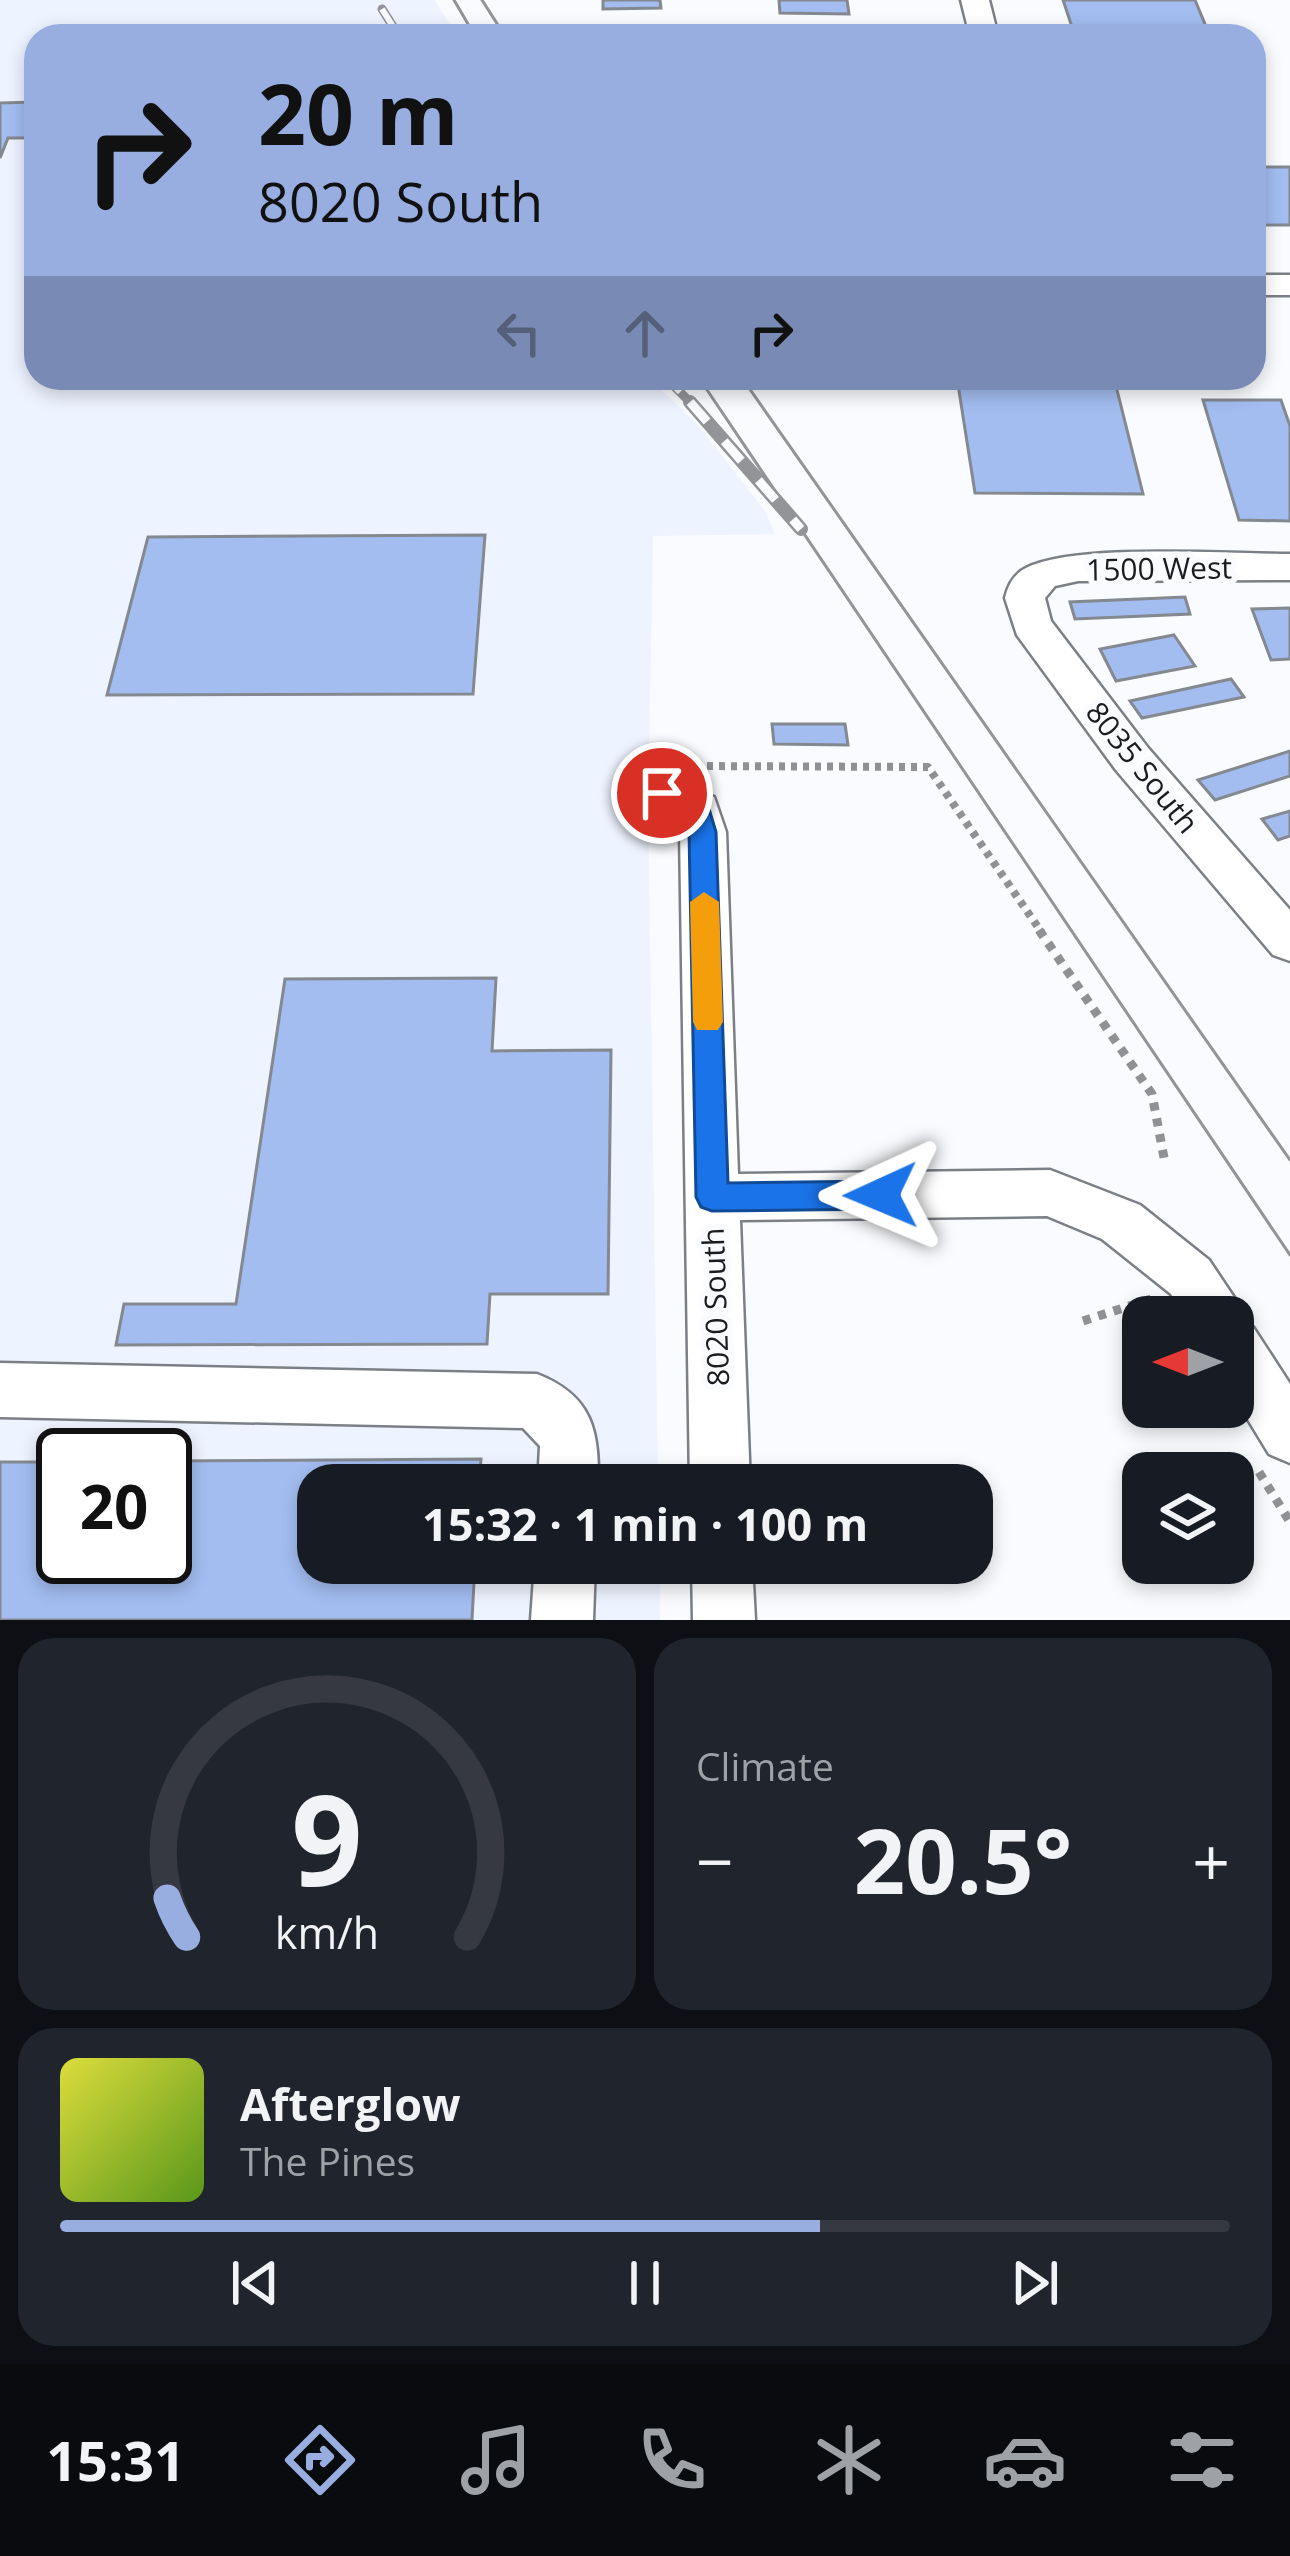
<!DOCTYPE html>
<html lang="en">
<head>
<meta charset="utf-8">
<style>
	:root { --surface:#171b24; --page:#20242c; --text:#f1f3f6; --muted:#9ea1a6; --line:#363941; --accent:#98aee1 }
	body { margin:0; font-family:"Open Sans",sans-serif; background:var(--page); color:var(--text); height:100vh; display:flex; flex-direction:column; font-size:45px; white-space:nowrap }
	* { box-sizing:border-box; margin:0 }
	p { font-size:39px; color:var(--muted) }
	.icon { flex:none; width:66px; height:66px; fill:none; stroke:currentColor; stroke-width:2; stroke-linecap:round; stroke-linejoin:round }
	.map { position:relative; height:1620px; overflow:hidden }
	.side { display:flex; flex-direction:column; gap:18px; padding:18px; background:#0d0f14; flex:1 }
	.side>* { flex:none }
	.hud { position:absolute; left:24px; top:24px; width:1242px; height:366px; border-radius:36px; box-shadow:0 6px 18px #0003; background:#98aee1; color:#111; overflow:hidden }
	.needle { width:78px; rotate:270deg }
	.fabs { position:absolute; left:1122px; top:1296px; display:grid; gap:24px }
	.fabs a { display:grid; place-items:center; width:132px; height:132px; border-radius:24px; background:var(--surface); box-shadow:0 6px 18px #0003; font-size:60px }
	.speed { position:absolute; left:36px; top:1428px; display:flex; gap:24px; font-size:60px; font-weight:700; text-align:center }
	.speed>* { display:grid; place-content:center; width:156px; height:156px; border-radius:50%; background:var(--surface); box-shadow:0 6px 18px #0003; line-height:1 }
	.speed .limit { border:6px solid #111; border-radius:18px; background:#fff; color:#111 }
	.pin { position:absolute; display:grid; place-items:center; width:102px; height:102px; color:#fff; margin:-51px; border:6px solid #fff; border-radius:50%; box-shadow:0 3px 12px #0007 }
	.me { position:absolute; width:132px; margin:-66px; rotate:269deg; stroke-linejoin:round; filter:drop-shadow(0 0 9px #0008) }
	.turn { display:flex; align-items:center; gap:42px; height:252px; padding:0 36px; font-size:54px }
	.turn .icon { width:156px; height:156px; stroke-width:2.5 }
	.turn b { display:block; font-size:84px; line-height:102px }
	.lanes { display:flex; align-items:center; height:114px; padding:0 36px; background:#0003; justify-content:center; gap:60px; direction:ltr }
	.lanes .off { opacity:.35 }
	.big { font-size:90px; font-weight:700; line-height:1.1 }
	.side .tile { flex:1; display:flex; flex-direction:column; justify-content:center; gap:18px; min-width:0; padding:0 42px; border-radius:36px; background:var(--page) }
	.side .dial { align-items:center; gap:0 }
	.dial svg { height:312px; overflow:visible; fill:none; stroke:var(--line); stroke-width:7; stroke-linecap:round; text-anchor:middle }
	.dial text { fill:var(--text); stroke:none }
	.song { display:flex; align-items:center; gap:36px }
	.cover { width:144px; height:144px; border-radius:18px; background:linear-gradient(135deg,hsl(60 70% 55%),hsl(90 70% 35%)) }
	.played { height:12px; border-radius:6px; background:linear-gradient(90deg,var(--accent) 65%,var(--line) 65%) }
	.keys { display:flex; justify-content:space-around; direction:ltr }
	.heat { display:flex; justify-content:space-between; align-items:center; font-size:66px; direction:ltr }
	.side .tiles { flex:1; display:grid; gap:18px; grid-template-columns:1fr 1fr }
	.tile:last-child { grid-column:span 2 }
	.trip { position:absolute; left:297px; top:1464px; width:696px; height:120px; border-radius:36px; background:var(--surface); box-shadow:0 6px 18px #0003; font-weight:700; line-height:120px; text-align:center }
	.menu { display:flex; height:192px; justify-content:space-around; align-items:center; background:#090b0e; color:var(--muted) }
	.menu .icon { width:84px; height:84px }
	.menu .active { color:var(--accent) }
	.menu b { font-size:54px; color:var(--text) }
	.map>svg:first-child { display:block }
	.built { fill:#edf3ff; fill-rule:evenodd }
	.building { fill:#a3bdf1; stroke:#84888f; stroke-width:3 }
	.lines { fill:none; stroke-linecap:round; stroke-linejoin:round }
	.minor-casing { stroke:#7b7f86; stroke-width:5 }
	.path-far1 { stroke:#8f9194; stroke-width:8; stroke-dasharray:6 6; stroke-linecap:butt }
	.path { stroke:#8f9194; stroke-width:9; stroke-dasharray:8 8; stroke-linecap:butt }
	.minor { fill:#fff; fill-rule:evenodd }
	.tram { stroke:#939497; stroke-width:3 }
	.rail-far1-casing { stroke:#939497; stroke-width:9 }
	.rail-casing { stroke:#939497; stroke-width:14 }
	.rail-far1 { stroke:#f9fbfe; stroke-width:6; stroke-dasharray:20; stroke-linecap:butt }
	.rail { stroke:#f9fbfe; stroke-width:9; stroke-dasharray:26; stroke-linecap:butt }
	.route { fill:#1a73e8; stroke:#114b97; stroke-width:3 }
	.slow { fill:#f59e0b }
	.labels { text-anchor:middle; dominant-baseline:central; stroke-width:12; stroke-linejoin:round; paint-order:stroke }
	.street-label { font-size:30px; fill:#1b1c1f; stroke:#f9fbfe }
</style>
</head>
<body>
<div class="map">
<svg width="1290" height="1620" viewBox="0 0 1290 1620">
	<rect width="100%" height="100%" fill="#f9fbfe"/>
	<path class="built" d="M0 0H434L458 36H36V378H649L699 426 765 511 775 534 653 536 648 805 658 1485H318V1563H660V1620H0ZM63 1455H165V1557H63Z"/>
	<g class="building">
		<path d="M603 0H660L661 8 603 9Z"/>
		<path d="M779 0H847L849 14 780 13Z"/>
		<path d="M1063 0H1195L1210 36H1075Z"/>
		<path d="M36 102 35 138H8L0 158V103Z"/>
		<rect x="1254" y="167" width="36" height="58"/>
		<path d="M957 378H1114L1143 494 975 493Z"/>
		<path d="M1203 400H1281L1290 426V521L1239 520Z"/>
		<path d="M485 535 473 694 107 695 148 537Z"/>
		<path d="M1185 597 1190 614 1075 619 1070 602Z"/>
		<path d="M1290 608V659L1271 660 1252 609Z"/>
		<path d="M1174 635 1195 666 1116 681 1100 649Z"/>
		<path d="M1231 679 1244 697 1142 718 1130 701Z"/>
		<path d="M772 724H845L848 745 774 744Z"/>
		<path d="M1290 751V776L1215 800 1198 780Z"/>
		<path d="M1290 811V836L1278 840 1262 819Z"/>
		<path d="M496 978 492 1051 611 1050 608 1294H490L487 1344 116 1345 124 1304H236L285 979Z"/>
		<path d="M481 1459 479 1485H318V1563H475L472 1620H0V1462H63V1557H165V1461Z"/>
	</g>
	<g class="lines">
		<defs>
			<g id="minor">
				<path d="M961 0H989L998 36H970Z"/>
				<rect x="1254" y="275" width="36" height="20"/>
				<path d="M1290 554V580L1078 581 1055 586 1045 598 1051 621 1148 748 1290 910V961L1273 955 1116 770 1017 635 1005 598C1008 585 1014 574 1026 568 1076 543 1228 554 1290 554Z"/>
				<path d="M661 777 714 797 726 832 738 1174 1050 1170 1140 1205 1209 1260 1235 1299 1241 1322 1253 1327 1290 1384V1463L1269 1454 1233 1395V1317H1184L1171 1294 1102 1239 1047 1216 740 1220 750 1485H690L680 832 677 819 645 804 639 793 645 782Z"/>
				<path d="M0 1363 537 1374C593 1396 599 1431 598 1485H538L540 1446 523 1428 0 1417Z"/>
				<path d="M535 1563H595L593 1620H531Z"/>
				<path d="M692 1563H752L755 1620H693Z"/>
			</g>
		</defs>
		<use href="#minor" class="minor-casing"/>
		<path class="path-far1" d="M695 766 928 767 1042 933"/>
		<g class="path">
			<path d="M1039 930 1152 1094 1165 1163"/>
			<path d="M1083 1321 1151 1299"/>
			<path d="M1259 1472 1290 1522"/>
		</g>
		<use href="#minor" class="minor"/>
		<g class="tram">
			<path d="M454 0 475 36"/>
			<path d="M482 0 505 36"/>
			<path d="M699 378 1290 1255"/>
			<path d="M742 378 1290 1160"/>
		</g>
		<defs>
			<g id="rail-far1">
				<path d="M382 9 399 36"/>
				<path d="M666 378 693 405"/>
			</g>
			<path id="rail" d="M690 402 801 529"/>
		</defs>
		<use href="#rail-far1" class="rail-far1-casing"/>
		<use href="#rail" class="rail-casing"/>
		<use href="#rail-far1" class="rail-far1"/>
		<use href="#rail" class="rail"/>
	</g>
	<path class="route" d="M662 783 707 802 716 832 728 1183 881 1181 893 1185 898 1195 893 1205 881 1209 712 1211 701 1207 696 1197 689 832 685 815 652 800 648 793Z"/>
	<path class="slow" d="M704 892 719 902 723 1022 718 1030H697L693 1022 690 902Z"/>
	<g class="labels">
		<g class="street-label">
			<text transform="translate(1159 568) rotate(-1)">1500 West</text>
			<text transform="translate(1143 767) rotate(51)">8035 South</text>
			<text transform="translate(715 1307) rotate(-92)">8020 South</text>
		</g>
	</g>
</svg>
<div class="fabs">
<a><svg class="needle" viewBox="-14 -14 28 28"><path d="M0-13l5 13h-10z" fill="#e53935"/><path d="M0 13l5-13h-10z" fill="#9ea1a6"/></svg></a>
<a><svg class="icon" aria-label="layers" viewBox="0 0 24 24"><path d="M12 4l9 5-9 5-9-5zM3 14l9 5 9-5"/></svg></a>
</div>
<div class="speed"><div class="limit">20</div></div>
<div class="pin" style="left:662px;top:793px;background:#d93025"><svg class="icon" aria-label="arrive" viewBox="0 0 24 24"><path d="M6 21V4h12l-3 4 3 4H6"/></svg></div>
<svg class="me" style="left:881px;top:1195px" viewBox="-20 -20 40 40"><path d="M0-17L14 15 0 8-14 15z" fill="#1a73e8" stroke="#fff" stroke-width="4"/></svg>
<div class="trip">15:32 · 1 min · 100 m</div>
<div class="hud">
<div class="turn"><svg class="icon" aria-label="right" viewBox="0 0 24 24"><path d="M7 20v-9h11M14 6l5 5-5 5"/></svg><div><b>20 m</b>8020 South</div></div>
<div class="lanes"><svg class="icon off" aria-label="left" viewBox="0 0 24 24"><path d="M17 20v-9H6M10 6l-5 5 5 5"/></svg><svg class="icon off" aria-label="ahead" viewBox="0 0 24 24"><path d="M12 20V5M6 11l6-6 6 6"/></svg><svg class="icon" aria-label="right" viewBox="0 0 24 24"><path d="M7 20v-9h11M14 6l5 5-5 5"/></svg></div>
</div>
</div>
<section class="side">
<div class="tiles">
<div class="tile dial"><svg viewBox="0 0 100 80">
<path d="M14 69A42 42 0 1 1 86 69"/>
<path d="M14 69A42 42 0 0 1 9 59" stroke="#98aee1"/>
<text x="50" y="56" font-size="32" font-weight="700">9</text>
<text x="50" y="72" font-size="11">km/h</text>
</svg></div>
<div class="tile"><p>Climate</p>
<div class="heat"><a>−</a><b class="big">20.5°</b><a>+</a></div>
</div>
<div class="tile">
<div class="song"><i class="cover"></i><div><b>Afterglow</b><p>The Pines</p></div></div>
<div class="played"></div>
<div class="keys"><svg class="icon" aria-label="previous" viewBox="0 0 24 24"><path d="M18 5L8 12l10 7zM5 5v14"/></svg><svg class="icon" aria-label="pause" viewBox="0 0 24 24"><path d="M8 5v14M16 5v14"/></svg><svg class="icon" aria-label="next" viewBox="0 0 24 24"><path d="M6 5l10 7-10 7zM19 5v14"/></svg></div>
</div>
</div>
</section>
<nav class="menu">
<b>15:31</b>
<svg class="icon active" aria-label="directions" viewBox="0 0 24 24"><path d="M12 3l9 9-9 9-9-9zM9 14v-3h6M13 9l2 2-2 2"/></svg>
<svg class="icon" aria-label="music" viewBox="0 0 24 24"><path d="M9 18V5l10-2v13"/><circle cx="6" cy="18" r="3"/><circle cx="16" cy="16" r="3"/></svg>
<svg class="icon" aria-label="phone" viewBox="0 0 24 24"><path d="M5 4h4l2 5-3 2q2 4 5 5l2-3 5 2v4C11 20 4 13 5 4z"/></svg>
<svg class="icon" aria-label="climate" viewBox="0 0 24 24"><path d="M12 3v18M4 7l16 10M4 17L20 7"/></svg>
<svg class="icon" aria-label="car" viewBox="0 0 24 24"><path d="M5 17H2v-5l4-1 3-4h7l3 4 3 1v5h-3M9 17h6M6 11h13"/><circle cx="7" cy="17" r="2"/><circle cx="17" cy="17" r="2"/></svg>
<svg class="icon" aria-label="filters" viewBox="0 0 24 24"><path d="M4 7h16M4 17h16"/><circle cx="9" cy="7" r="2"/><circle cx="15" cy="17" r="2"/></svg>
</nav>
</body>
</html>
